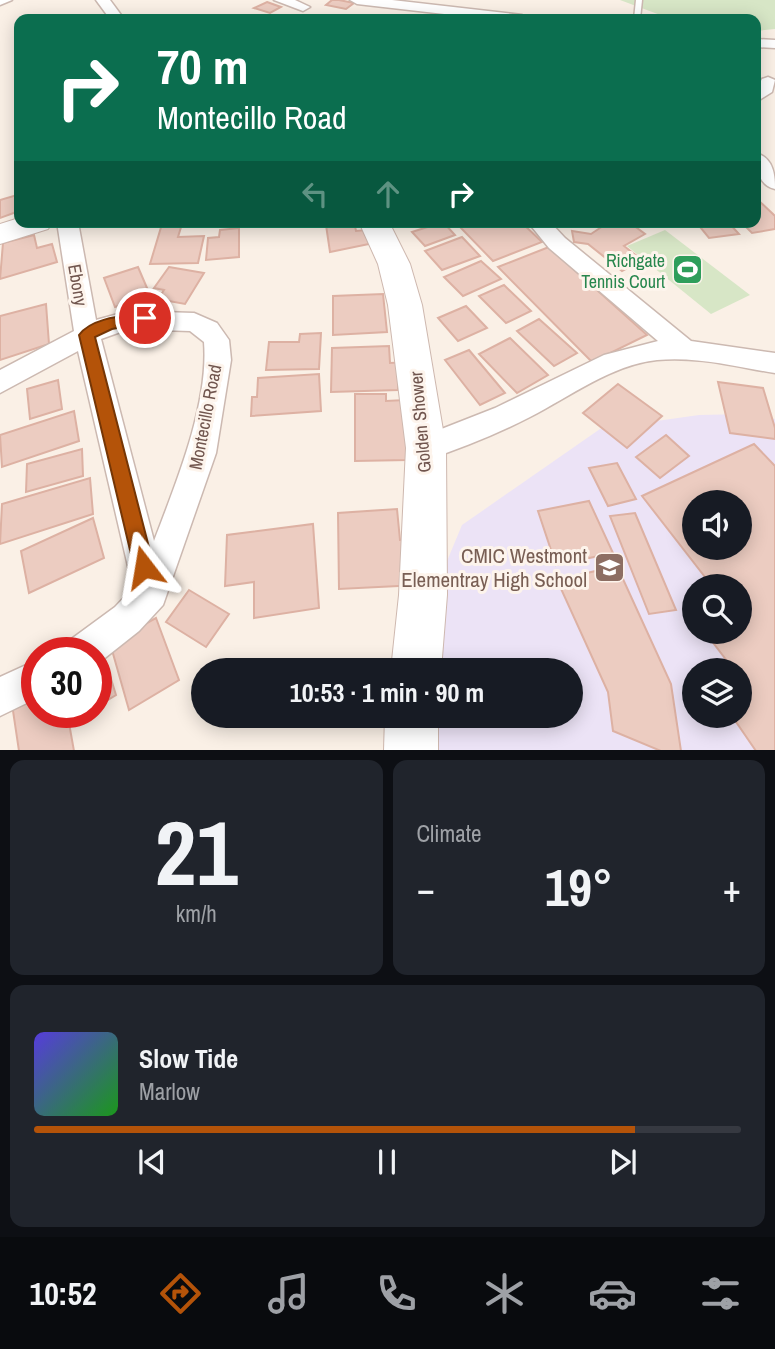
<!DOCTYPE html>
<html lang="en">
<head>
<meta charset="utf-8">
<style>
	:root { --surface:#171b24; --page:#20242c; --text:#f1f3f6; --muted:#9ea1a6; --line:#363941; --accent:#b45309 }
	body { margin:0; font-family:"Archivo Narrow",sans-serif; background:var(--page); color:var(--text); height:100vh; display:flex; flex-direction:column; font-size:26px; white-space:nowrap }
	* { box-sizing:border-box; margin:0 }
	p { font-size:23px; color:var(--muted) }
	.icon { flex:none; width:38px; height:38px; fill:none; stroke:currentColor; stroke-width:2; stroke-linecap:round; stroke-linejoin:round }
	.map { position:relative; height:750px; overflow:hidden }
	.sheet { display:flex; flex-direction:column; gap:10px; padding:10px; background:#0d0f14; flex:1 }
	.sheet>* { flex:none }
	.banner { position:absolute; left:14px; top:14px; width:747px; height:214px; border-radius:14px; box-shadow:0 4px 18px #0003; background:#0b6e4f; color:#fff; overflow:hidden }
	.tools { position:absolute; left:682px; top:490px; display:grid; gap:14px }
	.tools a { display:grid; place-items:center; width:70px; height:70px; border-radius:50%; background:var(--surface); box-shadow:0 4px 18px #0003; font-size:35px }
	.speed { position:absolute; left:21px; top:637px; display:flex; gap:14px; font-size:35px; font-weight:700; text-align:center }
	.speed>* { display:grid; place-content:center; width:91px; height:91px; border-radius:50%; background:var(--surface); box-shadow:0 4px 18px #0003; line-height:1 }
	.speed .limit { border:10px solid #d22; background:#fff; color:#111 }
	.pin { position:absolute; display:grid; place-items:center; width:60px; height:60px; color:#fff; margin:-30px; border:4px solid #fff; border-radius:50%; box-shadow:0 2px 7px #0007 }
	.me { position:absolute; width:77px; margin:-38px; rotate:346deg; stroke-linejoin:round; filter:drop-shadow(0 0 5px #0008) }
	.turn { display:flex; align-items:center; gap:24px; height:147px; padding:0 28px; font-size:32px }
	.turn .icon { width:91px; height:91px; stroke-width:2.5 }
	.turn b { display:block; font-size:49px; line-height:60px }
	.lanes { display:flex; align-items:center; height:66px; padding:0 28px; background:#0003; justify-content:center; gap:35px; direction:ltr }
	.lanes .off { opacity:.35 }
	.big { font-size:52px; font-weight:800; line-height:1.1 }
	.sheet .card { flex:1; display:flex; flex-direction:column; justify-content:center; gap:10px; min-width:0; padding:0 24px; border-radius:14px; background:var(--page) }
	.sheet .dial { align-items:center; gap:0 }
	.dial b { font-size:91px; line-height:1 }
	.song { display:flex; align-items:center; gap:21px }
	.cover { width:84px; height:84px; border-radius:10px; background:linear-gradient(135deg,hsl(250 70% 55%),hsl(120 70% 35%)) }
	.played { height:7px; border-radius:4px; background:linear-gradient(90deg,var(--accent) 85%,var(--line) 85%) }
	.keys { display:flex; justify-content:space-around; direction:ltr }
	.heat { display:flex; justify-content:space-between; align-items:center; font-size:38px; direction:ltr }
	.sheet .tiles { flex:1; display:grid; gap:10px; grid-template-columns:1fr 1fr }
	.card:last-child { grid-column:span 2 }
	.trip { position:absolute; left:191px; top:658px; width:392px; height:70px; border-radius:35px; background:var(--surface); box-shadow:0 4px 18px #0003; font-weight:800; line-height:70px; text-align:center }
	.menu { display:flex; height:112px; justify-content:space-around; align-items:center; background:#090b0e; color:var(--muted) }
	.menu .icon { width:49px; height:49px }
	.menu .selected { color:var(--accent) }
	.menu b { font-size:32px; color:var(--text) }
	.map>svg:first-child { display:block }
	.education { fill:#ece3f6; fill-rule:evenodd }
	.green { fill:#d7e6c6 }
	.building { fill:#ecccc1; stroke:#ddb1a3; stroke-width:2; fill-rule:evenodd }
	.lines { fill:none; stroke-linecap:round; stroke-linejoin:round }
	.service-casing { stroke:#ccb9b1; stroke-width:3 }
	.minor-casing { stroke:#ccb9b1; stroke-width:3 }
	.secondary-casing { stroke:#ceb8af; stroke-width:2 }
	.service { fill:#fff; fill-rule:evenodd }
	.minor { fill:#fff; fill-rule:evenodd }
	.secondary { fill:#fff; fill-rule:evenodd }
	.route { fill:#b45309; stroke:#753606; stroke-width:2 }
	.labels { text-anchor:middle; dominant-baseline:central; stroke-width:6; stroke-linejoin:round; paint-order:stroke }
	.leisure-label { font-size:18px; fill:#27864d; stroke:#fdf4ec; text-anchor:end }
	.street-label { font-size:18px; fill:#70554e; stroke:#fdf4ec }
	.near-education-label { font-size:21px; fill:#785e54; stroke:#fdf4ec; text-anchor:end }
</style>
</head>
<body>
<div class="map">
<svg width="775" height="751" viewBox="0 0 775 751">
	<rect width="100%" height="100%" fill="#faf0e6"/>
	<path class="education" d="M746 414 775 419V750L432 751V716H570V670H432V597L462 525 600 429 699 415ZM695 502H740V548H695ZM695 586H740V632H695ZM695 670H740V716H695Z"/>
	<g class="green">
		<path d="M620 0H775V29L756 31V19H671Z"/>
		<path d="M665 230 750 295 711 314 627 246Z"/>
	</g>
	<g class="building">
		<path d="M332 0H339L354 3 346 9 326 5Z"/>
		<path d="M267 2 281 7 270 13 254 8Z"/>
		<path d="M17 195 19 211 0 218V200Z"/>
		<path d="M756 198 775 216V229L752 233 741 222H756Z"/>
		<path d="M443 222 455 235 425 246 412 232Z"/>
		<path d="M466 222H521L542 242 493 261 458 225Z"/>
		<path d="M609 222H629L645 234 624 246 642 260 622 271 588 244 574 242 572 231 591 234Z"/>
		<path d="M696 222H728L739 234 709 238Z"/>
		<path d="M342 223 343 227 355 226 356 231 366 230 369 244 330 252 326 225Z"/>
		<path d="M162 224H182L178 237 204 236 198 263 150 264Z"/>
		<path d="M239 228V257L206 260 208 238 219 237 220 230Z"/>
		<path d="M34 235 37 248 52 244 57 262 0 279 3 243Z"/>
		<path d="M462 237 480 256 442 270 425 251Z"/>
		<path d="M549 247 647 335 592 362 498 267Z"/>
		<path d="M481 261 501 279 463 296 444 277Z"/>
		<path d="M138 267 150 295 115 307 104 278Z"/>
		<path d="M169 267 204 273 185 304 158 299 164 290 154 288Z"/>
		<path d="M504 285 531 311 506 323 479 296Z"/>
		<path d="M383 294 387 332 333 335V296Z"/>
		<path d="M46 304 49 344 0 360V316Z"/>
		<path d="M466 306 487 328 458 341 438 318Z"/>
		<path d="M539 319 577 353 554 366 517 331Z"/>
		<path d="M321 333 319 369 266 370 269 342H299L300 334Z"/>
		<path d="M510 338 548 375 517 393 479 354Z"/>
		<path d="M389 346 390 363 408 362 398 379V390L331 392 332 348Z"/>
		<path d="M469 350 505 393 480 405 445 360Z"/>
		<path d="M319 374 321 411 251 416 252 397H257L258 378Z"/>
		<path d="M58 380 62 409 30 419 27 389Z"/>
		<path d="M718 382 763 388 775 428V439L730 433Z"/>
		<path d="M618 384 662 416 627 448 583 413Z"/>
		<path d="M355 394H386V401L405 400 408 460 355 461Z"/>
		<path d="M74 411 79 441 2 467 0 435Z"/>
		<path d="M666 435 689 456 660 478 636 457Z"/>
		<path d="M754 444 775 466V751H756L732 716H740V670H734L708 636 716 632H740V586H712L642 496ZM695 502H740V548H695Z"/>
		<path d="M82 449 83 476 26 492 27 464Z"/>
		<path d="M617 463 636 499 608 506 589 468Z"/>
		<path d="M90 478 93 514 0 544 2 504Z"/>
		<path d="M589 501 613 553 556 565 538 511Z"/>
		<path d="M397 509 400 540 414 539 418 585 339 589 338 513Z"/>
		<path d="M635 513 676 610 649 614 610 516Z"/>
		<path d="M93 518 104 558 29 593 21 551Z"/>
		<path d="M313 524 319 608 254 618V582L225 586 227 535Z"/>
		<path d="M617 566 671 684 681 751H661L613 731 608 692 557 580Z"/>
		<path d="M189 590 229 614 206 647 166 622Z"/>
		<path d="M156 618 179 680 129 710 110 643Z"/>
		<path d="M103 653 116 695 96 707V657Z"/>
		<path d="M37 691V712H67L74 751H19L12 704Z"/>
	</g>
	<g class="lines">
		<defs>
			<path id="service" d="M636 0H642L640 19H634Z"/>
			<g id="minor">
				<path d="M0 0H12L0 5Z"/>
				<path d="M96 0H110L124 19H110Z"/>
				<path d="M274 0H295L310 7 303 11Z"/>
				<path d="M350 0H392L522 15 529 19H488L357 4Z"/>
				<path d="M756 39 775 40V48L756 47Z"/>
				<path d="M768 77 775 80 772 92 756 102V90L762 79Z"/>
				<path d="M756 153C773 158 775 174 775 189 758 185 756 168 756 153Z"/>
				<path d="M57 222H78L96 320 129 311 194 313 217 323 229 340 231 360 216 453 163 605 139 631 96 665V653H65L70 640 115 607 133 588 78 351 0 393V370L74 331ZM129 329 190 331 204 342C209 404 176 483 154 541L101 339Z"/>
				<path d="M528 222H550L565 238 691 341 775 353V373C737 367 697 356 657 360 611 365 571 396 530 417 497 434 462 448 426 460L416 457 412 448 416 439 495 408 604 355 658 341 549 248Z"/>
				<path d="M37 660V698L0 716V677Z"/>
			</g>
			<g id="secondary">
				<path d="M19 218V222H53L48 229 0 244V224Z"/>
				<path d="M359 222H389L410 264 422 305 446 448 447 595 441 670H391L399 595 406 448 388 305 378 264Z"/>
				<path d="M385 716H438V751H384Z"/>
			</g>
		</defs>
		<use href="#service" class="service-casing"/>
		<use href="#minor" class="minor-casing"/>
		<use href="#secondary" class="secondary-casing"/>
		<use href="#service" class="service"/>
		<use href="#minor" class="minor"/>
		<use href="#secondary" class="secondary"/>
	</g>
	<path class="route" d="M145 313 150 314 152 318 150 322 112 329 95 337 154 567 151 574 144 577 137 574 134 567 79 335C92 317 125 316 145 313Z"/>
	<defs>
		<symbol id="stadium-square" viewBox="-11 -11 22 22"><rect x="-9" y="-9" width="18" height="18" rx="4" fill="#2e9e5b" stroke="#fdf4ec"/><path d="M0-5a6.5 5 0 1 0 0 10a6.5 5 0 1 0 0-10ZM-3.5-1.8h7v3.6h-7Z" fill="#fff"/></symbol>
		<symbol id="school-square" viewBox="-11 -11 22 22"><rect x="-9" y="-9" width="18" height="18" rx="4" fill="#8d6e63" stroke="#fdf4ec"/><path d="M0-5L7-2L0 1L-7-2ZM-4 1L0 2.5L4 1V4Q0 6-4 4Z" fill="#fff"/></symbol>
	</defs>
	<g fill-rule="evenodd">
		<use href="#stadium-square" x="670" y="252" width="35" height="35"/>
		<use href="#school-square" x="592" y="550" width="35" height="35"/>
	</g>
	<g class="labels">
		<g class="leisure-label">
			<text x="665" y="260">Richgate<tspan x="665" dy="21">Tennis Court</tspan></text>
		</g>
		<g class="street-label">
			<text transform="translate(78 285) rotate(80)">Ebony</text>
			<text transform="translate(205 417) rotate(-79)">Montecillo Road</text>
			<text transform="translate(420 422) rotate(-95)">Golden Shower</text>
		</g>
		<g class="near-education-label">
			<text x="587" y="555">CMIC Westmont<tspan x="587" dy="24">Elementray High School</tspan></text>
		</g>
	</g>
</svg>
<div class="tools">
<a><svg class="icon" aria-label="sound" viewBox="0 0 24 24"><path d="M4 9h4l5-4v14l-5-4H4zM17 9q2 3 0 6"/></svg></a>
<a><svg class="icon" aria-label="search" viewBox="0 0 24 24"><circle cx="10" cy="10" r="6"/><path d="M15 15l6 6"/></svg></a>
<a><svg class="icon" aria-label="layers" viewBox="0 0 24 24"><path d="M12 4l9 5-9 5-9-5zM3 14l9 5 9-5"/></svg></a>
</div>
<div class="speed"><div class="limit">30</div></div>
<div class="pin" style="left:145px;top:318px;background:#d93025"><svg class="icon" aria-label="arrive" viewBox="0 0 24 24"><path d="M6 21V4h12l-3 4 3 4H6"/></svg></div>
<svg class="me" style="left:144px;top:567px" viewBox="-20 -20 40 40"><path d="M0-17L14 15 0 8-14 15z" fill="#b45309" stroke="#fff" stroke-width="4"/></svg>
<div class="trip">10:53 · 1 min · 90 m</div>
<div class="banner">
<div class="turn"><svg class="icon" aria-label="right" viewBox="0 0 24 24"><path d="M7 20v-9h11M14 6l5 5-5 5"/></svg><div><b>70 m</b>Montecillo Road</div></div>
<div class="lanes"><svg class="icon off" aria-label="left" viewBox="0 0 24 24"><path d="M17 20v-9H6M10 6l-5 5 5 5"/></svg><svg class="icon off" aria-label="ahead" viewBox="0 0 24 24"><path d="M12 20V5M6 11l6-6 6 6"/></svg><svg class="icon" aria-label="right" viewBox="0 0 24 24"><path d="M7 20v-9h11M14 6l5 5-5 5"/></svg></div>
</div>
</div>
<section class="sheet">
<div class="tiles">
<div class="card dial"><b>21</b><p>km/h</p></div>
<div class="card"><p>Climate</p>
<div class="heat"><a>−</a><b class="big">19°</b><a>+</a></div>
</div>
<div class="card">
<div class="song"><i class="cover"></i><div><b>Slow Tide</b><p>Marlow</p></div></div>
<div class="played"></div>
<div class="keys"><svg class="icon" aria-label="previous" viewBox="0 0 24 24"><path d="M18 5L8 12l10 7zM5 5v14"/></svg><svg class="icon" aria-label="pause" viewBox="0 0 24 24"><path d="M8 5v14M16 5v14"/></svg><svg class="icon" aria-label="next" viewBox="0 0 24 24"><path d="M6 5l10 7-10 7zM19 5v14"/></svg></div>
</div>
</div>
</section>
<nav class="menu">
<b>10:52</b>
<svg class="icon selected" aria-label="directions" viewBox="0 0 24 24"><path d="M12 3l9 9-9 9-9-9zM9 14v-3h6M13 9l2 2-2 2"/></svg>
<svg class="icon" aria-label="music" viewBox="0 0 24 24"><path d="M9 18V5l10-2v13"/><circle cx="6" cy="18" r="3"/><circle cx="16" cy="16" r="3"/></svg>
<svg class="icon" aria-label="phone" viewBox="0 0 24 24"><path d="M5 4h4l2 5-3 2q2 4 5 5l2-3 5 2v4C11 20 4 13 5 4z"/></svg>
<svg class="icon" aria-label="climate" viewBox="0 0 24 24"><path d="M12 3v18M4 7l16 10M4 17L20 7"/></svg>
<svg class="icon" aria-label="car" viewBox="0 0 24 24"><path d="M5 17H2v-5l4-1 3-4h7l3 4 3 1v5h-3M9 17h6M6 11h13"/><circle cx="7" cy="17" r="2"/><circle cx="17" cy="17" r="2"/></svg>
<svg class="icon" aria-label="filters" viewBox="0 0 24 24"><path d="M4 7h16M4 17h16"/><circle cx="9" cy="7" r="2"/><circle cx="15" cy="17" r="2"/></svg>
</nav>
</body>
</html>
